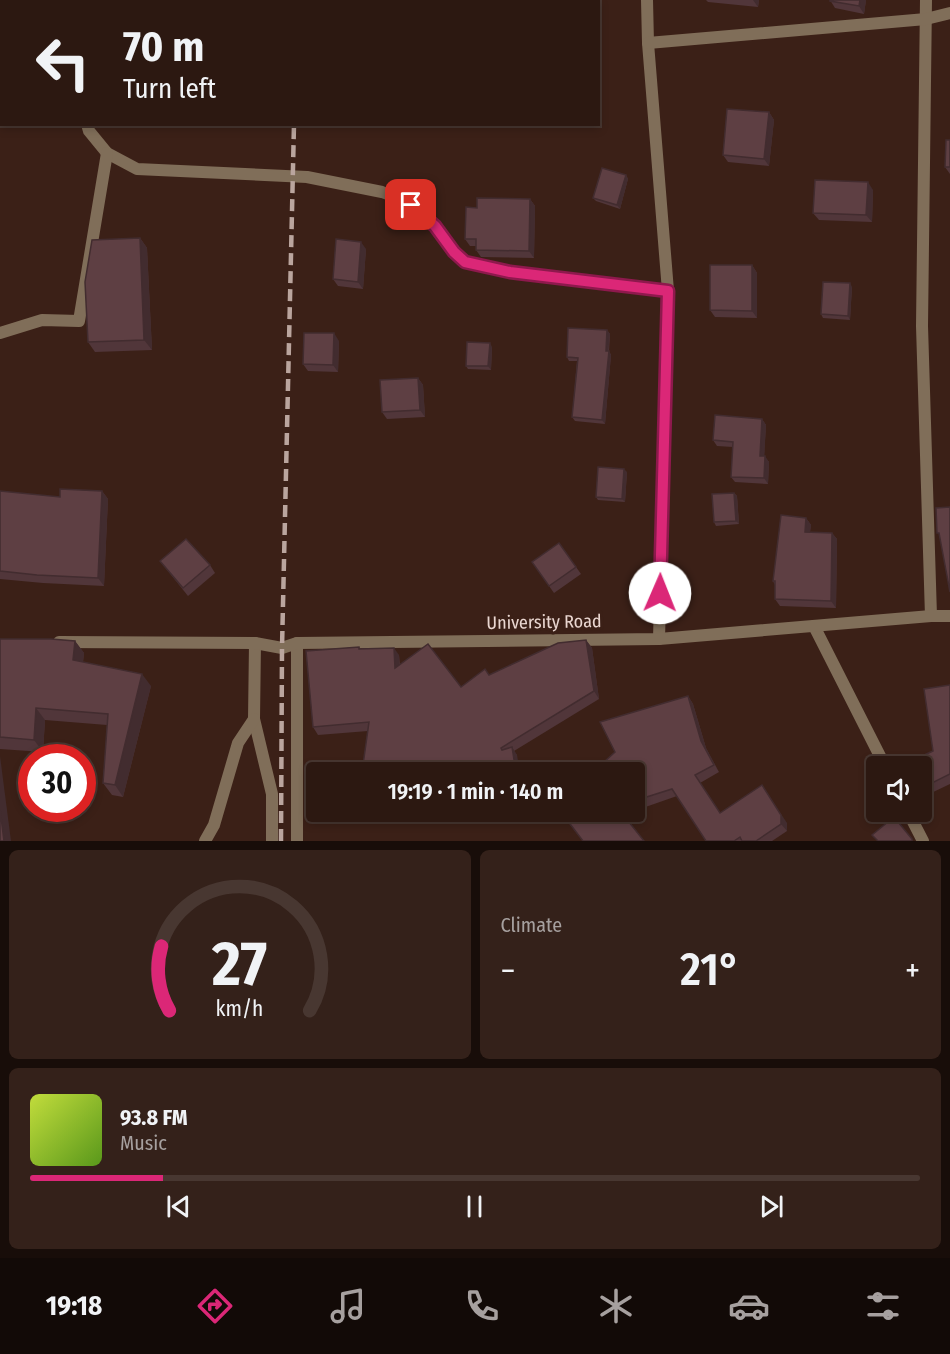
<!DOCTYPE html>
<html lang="en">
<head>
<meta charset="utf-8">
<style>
	:root { --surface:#2c1811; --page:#34211a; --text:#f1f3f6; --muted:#a6a09f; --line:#483731; --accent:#db2777 }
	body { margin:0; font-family:"Fira Sans Condensed",sans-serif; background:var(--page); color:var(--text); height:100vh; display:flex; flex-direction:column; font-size:22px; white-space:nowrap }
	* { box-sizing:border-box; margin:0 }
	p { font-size:20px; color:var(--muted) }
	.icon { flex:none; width:33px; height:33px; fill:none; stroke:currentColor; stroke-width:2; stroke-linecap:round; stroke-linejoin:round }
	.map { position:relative; height:841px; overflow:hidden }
	.panel { display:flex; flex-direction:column; gap:9px; padding:9px; background:#180d09; flex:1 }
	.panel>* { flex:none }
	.top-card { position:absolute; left:0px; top:0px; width:600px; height:126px; box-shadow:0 3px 9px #0003,0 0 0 2px var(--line); background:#2c1811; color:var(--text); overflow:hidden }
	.tools { position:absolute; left:866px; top:756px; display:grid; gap:12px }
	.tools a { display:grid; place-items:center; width:66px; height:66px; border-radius:6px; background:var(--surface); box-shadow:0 3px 9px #0003,0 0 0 2px var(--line); font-size:30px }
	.speed { position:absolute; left:18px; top:744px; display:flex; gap:12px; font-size:30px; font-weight:700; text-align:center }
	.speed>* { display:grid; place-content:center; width:78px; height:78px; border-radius:50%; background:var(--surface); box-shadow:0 3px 9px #0003,0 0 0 2px var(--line); line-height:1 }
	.speed .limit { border:9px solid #d22; background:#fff; color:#111 }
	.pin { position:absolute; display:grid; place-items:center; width:51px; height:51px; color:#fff; margin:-26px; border-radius:12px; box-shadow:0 3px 9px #0006 }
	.me { position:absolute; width:66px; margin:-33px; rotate:1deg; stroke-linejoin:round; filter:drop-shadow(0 0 4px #0008) }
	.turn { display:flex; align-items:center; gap:21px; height:126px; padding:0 24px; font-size:27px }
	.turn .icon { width:78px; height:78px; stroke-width:2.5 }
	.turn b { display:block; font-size:42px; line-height:51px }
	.big { font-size:45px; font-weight:600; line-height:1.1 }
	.panel .card { flex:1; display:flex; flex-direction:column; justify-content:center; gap:9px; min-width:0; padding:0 21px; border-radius:9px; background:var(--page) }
	.panel .dial { align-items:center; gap:0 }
	.dial svg { height:156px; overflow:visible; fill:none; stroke:var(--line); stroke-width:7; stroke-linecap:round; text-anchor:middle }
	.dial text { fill:var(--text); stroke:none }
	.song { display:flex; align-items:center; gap:18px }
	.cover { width:72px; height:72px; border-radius:9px; background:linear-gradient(135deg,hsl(70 70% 55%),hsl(90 70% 35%)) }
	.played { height:6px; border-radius:3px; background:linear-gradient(90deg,var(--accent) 15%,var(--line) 15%) }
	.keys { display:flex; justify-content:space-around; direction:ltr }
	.heat { display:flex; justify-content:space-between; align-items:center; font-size:33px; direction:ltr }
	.panel .tiles { flex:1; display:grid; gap:9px; grid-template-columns:1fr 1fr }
	.card:last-child { grid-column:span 2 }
	.trip { position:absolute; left:306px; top:762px; width:339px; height:60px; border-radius:6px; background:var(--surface); box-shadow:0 3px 9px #0003,0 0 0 2px var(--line); font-weight:600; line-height:60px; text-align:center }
	.tab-bar { display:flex; height:96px; justify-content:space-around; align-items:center; background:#120a07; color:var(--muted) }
	.tab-bar .icon { width:42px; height:42px }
	.tab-bar .on { color:var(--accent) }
	.tab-bar b { font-size:27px; color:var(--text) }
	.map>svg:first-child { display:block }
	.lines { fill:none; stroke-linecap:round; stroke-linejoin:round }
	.minor { stroke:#806e59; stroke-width:12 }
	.tertiary { stroke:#806e59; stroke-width:12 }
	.rail { stroke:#baa59e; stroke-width:4.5; stroke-dasharray:12 6; stroke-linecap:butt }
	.wall { fill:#51363a }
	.shaded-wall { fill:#422c2f }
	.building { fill:#5e3f43; stroke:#422c2f; stroke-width:1.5 }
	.route-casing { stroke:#8e194d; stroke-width:15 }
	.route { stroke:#db2777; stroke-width:10 }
	.labels { text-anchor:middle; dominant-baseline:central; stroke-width:6; stroke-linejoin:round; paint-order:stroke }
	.street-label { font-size:18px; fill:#ead7d1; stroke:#3b2017 }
</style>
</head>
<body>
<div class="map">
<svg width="950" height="841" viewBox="0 0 950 841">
	<rect width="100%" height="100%" fill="#3b2017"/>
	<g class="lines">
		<g class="minor">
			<path d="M647 0 648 43 668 291 659 639"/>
			<path d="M926 0 922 326 931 616"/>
			<path d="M82 2V0"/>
			<path d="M648 43 926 19 950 13"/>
			<path d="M87 124 89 131 107 153 137 169 307 177 382 192 403 200 421 212 435 226 454 252 465 262 510 272 668 291"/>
			<path d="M0 333 42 320 79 321 107 153"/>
			<path d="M814 626 885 766"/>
			<path d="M255 643 254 719 272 794V841"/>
			<path d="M297 643V841"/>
			<path d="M908 812 923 841"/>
			<path d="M205 841 214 825 238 743 254 719"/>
		</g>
		<path class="tertiary" d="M59 642 255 643 282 648 297 643 659 639 931 616H950"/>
		<g class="rail">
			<path d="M299 2V0"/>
			<path d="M281 841 282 648 294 124"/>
		</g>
	</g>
	<g class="wall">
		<path d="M423 0H466V2H424Z"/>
		<path d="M706 0H759L758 7 708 2Z"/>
		<path d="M830 0H866L864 14 835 8Z"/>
		<path d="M769 112 774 120 769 166 728 162 723 155Z"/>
		<path d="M950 140V174L945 167Z"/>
		<path d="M626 175 628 179 620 209 596 201 593 198Z"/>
		<path d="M873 190 872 222 819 220 813 213Z"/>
		<path d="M530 199 535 206 534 258 481 257 476 250V246H470L465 239 477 208Z"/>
		<path d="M140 238 147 248 152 350 95 352 88 342Z"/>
		<path d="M366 249 363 289 338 286 333 279Z"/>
		<path d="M752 265 757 273V318L715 317 710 310Z"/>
		<path d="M852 287 850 320 823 318 821 314Z"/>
		<path d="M607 330 610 334 609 351 611 355 605 424 575 421 572 417 577 361H569L567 357Z"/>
		<path d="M339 341 338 372 308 371 303 364Z"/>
		<path d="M492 347 491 370 468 369 466 366Z"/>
		<path d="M418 378 423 385 425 417 387 419 382 412Z"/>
		<path d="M762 419 766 425 764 456 769 462 768 484 735 482 731 477 733 447 717 446 713 440Z"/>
		<path d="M627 472 625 502 598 500 596 497Z"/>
		<path d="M0 491 60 497 102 491 108 499 104 586 43 583 0 579Z"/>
		<path d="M734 493 737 496 739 524 716 526 714 522Z"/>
		<path d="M806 518 811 525 810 532 832 533 837 539 836 608 780 606 775 599V585L773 581Z"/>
		<path d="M559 543 581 574 554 593 532 562Z"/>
		<path d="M160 561 210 565 215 573 188 596Z"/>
		<path d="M0 639 75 641 84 653 83 662 151 686 123 797 112 795 103 783 107 725 45 720 43 752 0 749Z"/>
		<path d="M586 640 592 648 599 699 514 751 517 755 368 731 318 735 313 727 359 647 361 649 399 655 400 665 461 687 489 675Z"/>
		<path d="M950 685V784L927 795 921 786 933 751Z"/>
		<path d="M688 696 693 704 706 748 719 772 700 783 720 813 787 823V831L772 841H706L677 796 634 811V772Z"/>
		<path d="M363 812H511L513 823 427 820Z"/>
		<path d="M560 812H633L624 815 644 841H583Z"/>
	</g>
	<g class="shaded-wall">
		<path d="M753 0H759L758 7Z"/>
		<path d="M860 0H866L864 14 859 6Z"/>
		<path d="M769 112 774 120 769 166 764 159Z"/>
		<path d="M626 175 628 179 620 209 617 205Z"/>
		<path d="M868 182 873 190 872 222 866 215Z"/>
		<path d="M530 199 535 206 534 258 529 251Z"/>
		<path d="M140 238 147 248 152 350 144 340Z"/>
		<path d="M361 242 366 249 363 289 358 282Z"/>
		<path d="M752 265 757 273V318L752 311Z"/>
		<path d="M850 283 852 287 850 320 848 316Z"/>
		<path d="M607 330 610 334 608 355 606 351Z"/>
		<path d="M334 333 339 341 338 372 333 365Z"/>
		<path d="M490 343 492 347 491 370 488 366Z"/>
		<path d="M609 351 611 355 605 424 602 420Z"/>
		<path d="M418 378 423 385 425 417 420 410Z"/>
		<path d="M762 419 766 425 764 462 760 456Z"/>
		<path d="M765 456 769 462 768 484 764 478Z"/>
		<path d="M624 469 627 472 625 502 622 499Z"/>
		<path d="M102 491 108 499 104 586 98 578Z"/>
		<path d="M734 493 737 496 739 524 736 521Z"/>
		<path d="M806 518 811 525 809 538 805 532Z"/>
		<path d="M832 533 837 539 836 608 831 601Z"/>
		<path d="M586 640 592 648 599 699 594 691Z"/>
		<path d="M75 641 84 653 82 671 73 660Z"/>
		<path d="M394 648 399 655 400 676 395 668Z"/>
		<path d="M142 674 151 686 123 797 115 785Z"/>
		<path d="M688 696 693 704 706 748 719 772 701 741Z"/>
		<path d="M36 708 45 720 43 752 34 740Z"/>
		<path d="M512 747 517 755 520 772H516Z"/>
		<path d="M0 756 11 841H4L0 809Z"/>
		<path d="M767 793 787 823V831L781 824Z"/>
		<path d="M507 812H511L513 823 508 815Z"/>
	</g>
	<g class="building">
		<path d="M432 0H460V2Z"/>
		<path d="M830 0H860L859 6 830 1Z"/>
		<path d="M727 109 769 112 764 159 723 155Z"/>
		<path d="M946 140H950V167H945Z"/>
		<path d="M602 168 626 175 617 205 593 198Z"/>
		<path d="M815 180 868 182 866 215 813 213Z"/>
		<path d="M477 198 530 199 529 251 476 250V239H465L466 207 477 208Z"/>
		<path d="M140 238 144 340 88 342 85 282 92 240Z"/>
		<path d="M336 239 361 242 358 282 333 279Z"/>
		<path d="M710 265H752V311L710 310Z"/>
		<path d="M823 282 850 283 848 316 821 314Z"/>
		<path d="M568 328 607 330 606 351H609L602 420 572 417 578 358 567 357Z"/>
		<path d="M304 333H334L333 365 303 364Z"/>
		<path d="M467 342 490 343 488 366H466Z"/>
		<path d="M418 378 420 410 382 412 380 380Z"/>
		<path d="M715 415 762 419 760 456H765L764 478 731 477 733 442 713 440Z"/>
		<path d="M598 467 624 469 622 499 596 497Z"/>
		<path d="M60 489 102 491 98 578 37 575 0 571V491L60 497Z"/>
		<path d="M734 493 736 521 714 522 712 494Z"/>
		<path d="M950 507V592L939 533H937L936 508Z"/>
		<path d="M781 515 806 518 805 532 832 533 831 601 775 599V581H773Z"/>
		<path d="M186 539 210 565 183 588 160 561Z"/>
		<path d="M559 543 576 567 549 586 532 562Z"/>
		<path d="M0 639H51L75 641 73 660 142 674 115 785 103 783 108 714 36 708 34 740 0 737Z"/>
		<path d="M586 640 594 691 501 748 502 750 512 747 516 772H362L369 722 313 727 306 651 359 647V649L394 648 395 668 428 644 461 687 485 669 489 675 558 643Z"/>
		<path d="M950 685V774L922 788 921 786V766H912L909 762 933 751 924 689Z"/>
		<path d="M688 696 701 741 714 765 695 775 720 813 762 785 781 815V824L756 841H742L740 837 734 841H706L672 789 634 801V772H593L615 752 600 722Z"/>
		<path d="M0 809 4 841H0Z"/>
		<path d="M415 812H507L508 815 422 812Z"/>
		<path d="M561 812H621L644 841H583Z"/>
		<path d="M894 817 912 839V841H878L872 835Z"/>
	</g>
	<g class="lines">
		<defs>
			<path id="route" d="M411 205 435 226 454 252 465 262 510 272 668 291 660 593"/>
		</defs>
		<use href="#route" class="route-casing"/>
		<use href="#route" class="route"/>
	</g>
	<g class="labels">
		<g class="street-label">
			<text transform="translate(544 622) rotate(-1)">University Road</text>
		</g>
	</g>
</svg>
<div class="tools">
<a><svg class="icon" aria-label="sound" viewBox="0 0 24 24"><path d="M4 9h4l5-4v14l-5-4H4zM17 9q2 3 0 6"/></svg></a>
</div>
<div class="speed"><div class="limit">30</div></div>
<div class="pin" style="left:411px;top:205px;background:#d93025"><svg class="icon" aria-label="arrive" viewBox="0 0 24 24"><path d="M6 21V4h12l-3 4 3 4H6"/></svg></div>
<svg class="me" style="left:660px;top:593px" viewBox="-20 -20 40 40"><circle r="19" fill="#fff"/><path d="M0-13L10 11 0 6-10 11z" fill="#db2777"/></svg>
<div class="trip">19:19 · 1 min · 140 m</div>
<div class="top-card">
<div class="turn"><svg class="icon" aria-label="left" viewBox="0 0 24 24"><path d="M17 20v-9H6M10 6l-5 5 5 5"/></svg><div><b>70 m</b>Turn left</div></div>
</div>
</div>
<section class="panel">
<div class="tiles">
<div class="card dial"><svg viewBox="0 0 100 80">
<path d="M14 69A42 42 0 1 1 86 69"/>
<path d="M14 69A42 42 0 0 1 10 36" stroke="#db2777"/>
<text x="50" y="56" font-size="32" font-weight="700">27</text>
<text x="50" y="72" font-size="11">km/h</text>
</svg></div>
<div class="card"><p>Climate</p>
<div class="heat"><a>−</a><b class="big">21°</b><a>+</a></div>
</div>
<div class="card">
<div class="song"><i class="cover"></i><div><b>93.8 FM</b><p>Music</p></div></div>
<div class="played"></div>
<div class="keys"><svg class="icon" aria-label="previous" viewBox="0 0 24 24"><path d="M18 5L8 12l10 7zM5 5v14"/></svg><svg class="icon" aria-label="pause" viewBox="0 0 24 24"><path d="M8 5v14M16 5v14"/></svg><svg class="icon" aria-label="next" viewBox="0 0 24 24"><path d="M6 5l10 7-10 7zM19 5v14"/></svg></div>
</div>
</div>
</section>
<nav class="tab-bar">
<b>19:18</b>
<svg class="icon on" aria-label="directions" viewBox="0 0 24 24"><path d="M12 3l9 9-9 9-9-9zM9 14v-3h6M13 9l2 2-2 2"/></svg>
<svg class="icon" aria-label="music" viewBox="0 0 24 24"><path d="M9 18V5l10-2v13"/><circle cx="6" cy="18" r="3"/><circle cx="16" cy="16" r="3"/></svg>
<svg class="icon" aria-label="phone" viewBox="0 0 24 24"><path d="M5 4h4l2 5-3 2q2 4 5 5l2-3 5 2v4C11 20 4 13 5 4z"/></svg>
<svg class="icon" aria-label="climate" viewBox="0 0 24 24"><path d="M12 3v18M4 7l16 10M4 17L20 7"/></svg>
<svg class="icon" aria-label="car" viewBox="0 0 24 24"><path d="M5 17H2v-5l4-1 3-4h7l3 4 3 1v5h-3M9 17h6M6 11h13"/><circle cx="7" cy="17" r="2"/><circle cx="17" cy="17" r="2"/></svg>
<svg class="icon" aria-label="filters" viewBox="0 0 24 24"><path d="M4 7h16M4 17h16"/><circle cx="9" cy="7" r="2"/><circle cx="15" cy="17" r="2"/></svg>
</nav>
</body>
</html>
